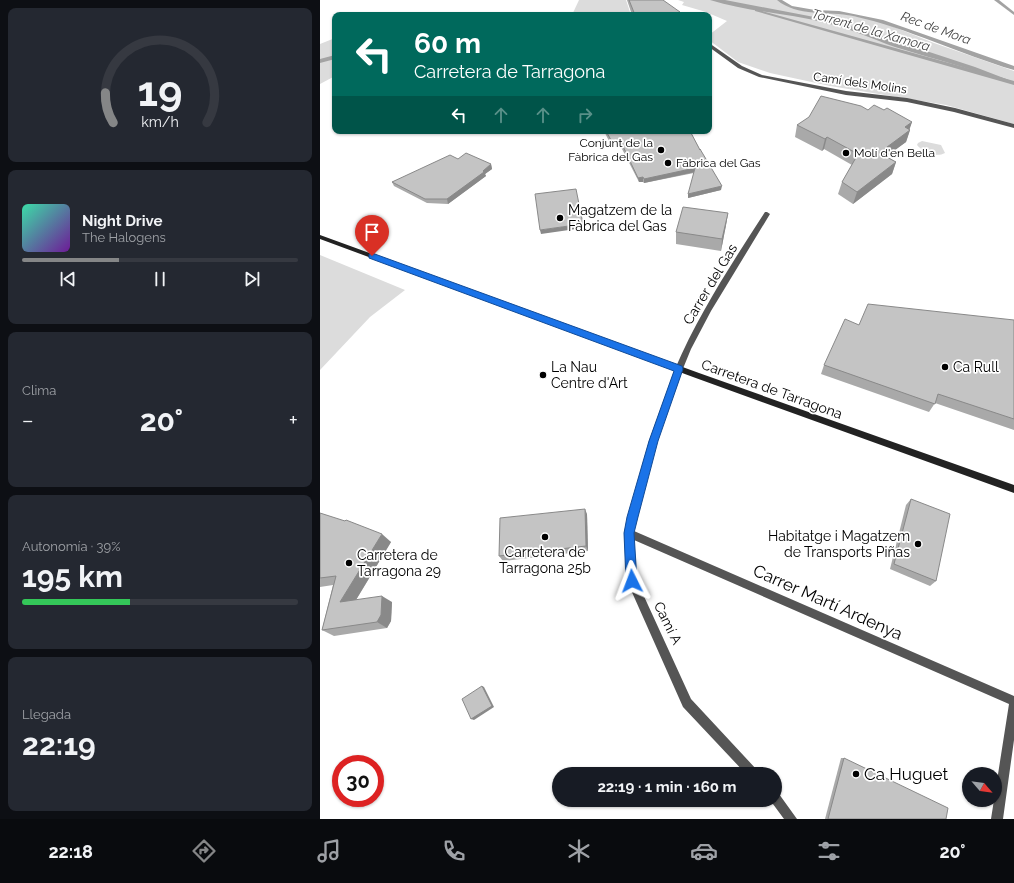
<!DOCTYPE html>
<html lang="es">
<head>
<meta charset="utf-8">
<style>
	:root { --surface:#171b24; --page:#242831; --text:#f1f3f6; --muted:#9ea1a6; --line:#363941; --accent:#858687 }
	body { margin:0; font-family:Raleway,sans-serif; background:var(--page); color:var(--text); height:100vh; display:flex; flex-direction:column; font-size:15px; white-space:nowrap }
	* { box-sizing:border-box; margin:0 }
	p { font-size:13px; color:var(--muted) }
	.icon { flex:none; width:22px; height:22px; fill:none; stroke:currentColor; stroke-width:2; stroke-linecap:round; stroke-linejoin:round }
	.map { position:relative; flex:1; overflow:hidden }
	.drawer { display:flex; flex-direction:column; gap:8px; padding:8px; background:#0d0f14; width:320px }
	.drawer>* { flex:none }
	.hud { position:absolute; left:12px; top:12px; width:380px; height:122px; border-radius:8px; box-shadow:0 1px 3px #0004; background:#00695c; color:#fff; overflow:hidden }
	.needle { width:26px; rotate:118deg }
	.buttons { position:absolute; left:642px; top:767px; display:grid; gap:8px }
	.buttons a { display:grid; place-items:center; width:40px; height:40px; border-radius:50%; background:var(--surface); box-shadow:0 1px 3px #0004; font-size:20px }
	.speed { position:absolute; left:12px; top:755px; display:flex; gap:8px; font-size:20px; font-weight:700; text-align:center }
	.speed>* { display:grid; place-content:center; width:52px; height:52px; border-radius:50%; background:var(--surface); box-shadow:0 1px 3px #0004; line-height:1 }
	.speed .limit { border:6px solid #d22; background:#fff; color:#111 }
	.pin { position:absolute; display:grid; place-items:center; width:34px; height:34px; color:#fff; margin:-41px -17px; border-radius:50% 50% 50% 0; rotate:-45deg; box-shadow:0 0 4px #0007 }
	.pin .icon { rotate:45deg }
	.me { position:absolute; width:44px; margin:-22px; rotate:357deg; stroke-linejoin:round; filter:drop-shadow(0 0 3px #0008) }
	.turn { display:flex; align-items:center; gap:14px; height:84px; padding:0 16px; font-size:18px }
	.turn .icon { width:52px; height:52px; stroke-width:2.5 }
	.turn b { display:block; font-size:28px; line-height:34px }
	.lanes { display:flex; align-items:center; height:38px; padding:0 16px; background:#0003; justify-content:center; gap:20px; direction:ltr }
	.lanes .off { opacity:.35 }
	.big { font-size:30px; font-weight:700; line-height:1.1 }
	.drawer .tile { flex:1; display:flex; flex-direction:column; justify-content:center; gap:6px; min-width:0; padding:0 14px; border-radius:8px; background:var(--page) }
	.drawer .dial { align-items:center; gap:0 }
	.dial svg { height:104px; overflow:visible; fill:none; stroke:var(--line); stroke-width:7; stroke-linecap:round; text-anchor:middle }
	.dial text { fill:var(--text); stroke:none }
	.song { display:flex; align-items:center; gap:12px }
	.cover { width:48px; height:48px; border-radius:6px; background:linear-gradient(135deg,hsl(160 70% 55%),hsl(280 70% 35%)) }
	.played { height:4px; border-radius:2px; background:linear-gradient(90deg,var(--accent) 35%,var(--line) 35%) }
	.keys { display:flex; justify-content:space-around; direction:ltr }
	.heat { display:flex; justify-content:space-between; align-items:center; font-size:22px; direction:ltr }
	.charge { height:6px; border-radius:3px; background:linear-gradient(90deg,#34c759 39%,var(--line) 0) }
	.trip { position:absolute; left:232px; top:767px; width:230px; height:40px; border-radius:20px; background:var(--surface); box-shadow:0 1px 3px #0004; font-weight:700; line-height:40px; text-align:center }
	.tab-bar { display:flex; height:64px; justify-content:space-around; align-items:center; background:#090b0e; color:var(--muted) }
	.tab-bar .icon { width:28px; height:28px }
	.tab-bar .selected { color:var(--accent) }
	.tab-bar b { font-size:18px; color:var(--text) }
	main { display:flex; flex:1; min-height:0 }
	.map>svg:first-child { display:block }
	.green { fill:#dcdcdc }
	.water { fill:#a3a3a3 }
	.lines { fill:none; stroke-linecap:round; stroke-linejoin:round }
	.stream { fill:#a3a3a3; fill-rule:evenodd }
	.lane { fill:#555; fill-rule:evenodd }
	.street { fill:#555; fill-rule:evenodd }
	.secondary { fill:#222; fill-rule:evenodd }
	.wall { fill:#a9a9a9 }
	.shaded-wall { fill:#898989 }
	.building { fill:#c4c4c4; stroke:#898989 }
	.route { fill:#1a73e8; stroke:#114b97 }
	.poi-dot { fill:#000; stroke:#fff; stroke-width:1.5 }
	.labels { text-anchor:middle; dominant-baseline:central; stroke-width:3.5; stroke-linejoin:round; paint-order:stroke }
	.far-street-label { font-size:12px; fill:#000; stroke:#fff }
	.far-poi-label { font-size:12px; fill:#000; stroke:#fff; text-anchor:start }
	.far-water-label { font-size:13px; font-style:italic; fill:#444; stroke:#fff }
	.poi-label { font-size:14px; fill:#000; stroke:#fff; text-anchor:start }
	.street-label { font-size:14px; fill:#000; stroke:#fff }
	.near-street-label { font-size:17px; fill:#000; stroke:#fff }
	.near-poi-label { font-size:17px; fill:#000; stroke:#fff; text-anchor:start }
</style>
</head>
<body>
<main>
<section class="drawer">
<div class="tile dial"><svg viewBox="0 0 100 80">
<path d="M14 69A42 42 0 1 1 86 69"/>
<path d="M14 69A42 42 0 0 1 8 46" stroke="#858687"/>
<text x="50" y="56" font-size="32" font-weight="700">19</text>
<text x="50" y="72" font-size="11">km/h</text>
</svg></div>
<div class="tile">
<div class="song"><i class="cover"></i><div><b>Night Drive</b><p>The Halogens</p></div></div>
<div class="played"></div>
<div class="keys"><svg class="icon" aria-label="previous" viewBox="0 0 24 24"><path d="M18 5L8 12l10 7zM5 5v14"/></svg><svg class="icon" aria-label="pause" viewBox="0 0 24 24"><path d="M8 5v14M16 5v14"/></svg><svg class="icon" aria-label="next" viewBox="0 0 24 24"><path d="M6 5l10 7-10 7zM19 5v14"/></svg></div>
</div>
<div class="tile"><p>Clima</p>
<div class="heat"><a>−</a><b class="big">20°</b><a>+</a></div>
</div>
<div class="tile"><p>Autonomía · 39%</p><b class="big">195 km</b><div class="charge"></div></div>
<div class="tile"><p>Llegada</p><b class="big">22:19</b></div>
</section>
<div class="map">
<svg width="694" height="819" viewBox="0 0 694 819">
	<rect width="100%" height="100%" fill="#fff"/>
	<g class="green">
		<path d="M259 0H306L311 15H252Z"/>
		<path d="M358 0H459L468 6 489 12H513L559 21 614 43 694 71V124L626 105 510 86 450 73 418 62 389 40V35L407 21 386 12 362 5 364 2Z"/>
		<path d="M15 38V76L0 84V44Z"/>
		<path d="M602 141 621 145 625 153C616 158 603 152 597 145L598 143Z"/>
		<path d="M0 255 85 290 50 317 0 370Z"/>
	</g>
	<path class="water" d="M390 0H405L515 21 655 67 694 82V84C655 70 615 59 575 47 552 39 530 28 506 23 468 13 428 12 390 0Z"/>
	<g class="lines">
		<g class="stream">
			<path d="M457 0H462L472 6 495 10 519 11 563 20 694 66V70C639 54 588 28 533 16 508 11 477 17 457 0Z"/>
			<path d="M674 0H679L694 12V15Z"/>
			<path d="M435 9 694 81V85L435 11Z"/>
			<path d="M15 55V59L0 63V59Z"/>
		</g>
		<path class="lane" d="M445 212H447L450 214 391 311 371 349 362 371H356L355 369C379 313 412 263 445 212Z"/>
		<g class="street">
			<path d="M389 43 422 66 442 75 526 91 587 98 635 108 694 124V128L634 112 587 102 526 95 439 77 418 68 389 47Z"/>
			<path d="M359 366 362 367 363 369 337 441 314 531 694 696V740L683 819H671L689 704 314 540 317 581 371 699 437 770 438 774H426L363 707 307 581 304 533 308 517 329 441 355 369 356 367Z"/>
			<path d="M455 792 459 794 477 819H464L450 800H455Z"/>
		</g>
		<path class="secondary" d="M0 235 379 373 694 485V493L373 377 0 239Z"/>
	</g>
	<g class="wall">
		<path d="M307 0H343L360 15H312Z"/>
		<path d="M548 110 592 122 589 129 590 130 586 142 566 156 576 162 572 174 533 204 518 194 522 182 532 165 504 149 502 151 475 137 477 125Z"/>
		<path d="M284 131H370L401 190 368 198 374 173 324 183 323 182H319L301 147 296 148 295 144 291 145Z"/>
		<path d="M138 159 171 164 172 169 165 174 166 176 128 204 107 203 74 186 72 182Z"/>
		<path d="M408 213 406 225 401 251 356 244V232Z"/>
		<path d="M694 320V430L615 403 609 412 501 374 504 365 539 325Z"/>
		<path d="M591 499 616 581 610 586 570 569 586 505Z"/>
		<path d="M0 513 71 542 36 600 72 602 71 621 67 628 14 636 2 630 13 585 0 587Z"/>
		<path d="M267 514 268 551 183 561 179 556Z"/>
		<path d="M521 758H524L626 819H505Z"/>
	</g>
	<g class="shaded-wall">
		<path d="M592 122 589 131 590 130 586 142 555 165 559 153 585 127Z"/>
		<path d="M507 137 504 149 502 151 505 139Z"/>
		<path d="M291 140H294L295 144 291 145Z"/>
		<path d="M301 142V147L296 148V143Z"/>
		<path d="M576 162 572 174 533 204 537 192Z"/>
		<path d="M171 164 172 169 165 174 166 176 128 204 127 199Z"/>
		<path d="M375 168V172L324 183V179Z"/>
		<path d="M323 177V182H319L318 178Z"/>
		<path d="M402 186 401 190 368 198V194Z"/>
		<path d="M408 213 406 225 401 251 402 239Z"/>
		<path d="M263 224V228L221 234 220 230Z"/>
		<path d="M265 509 267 514 268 551 266 546Z"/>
		<path d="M62 534 71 542 31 608 20 602Z"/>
		<path d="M62 596 72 602 71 621 67 628 57 622Z"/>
		<path d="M162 686 164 687 174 707 154 720 151 719Z"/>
	</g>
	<g class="building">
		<path d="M309 0H343L360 12 358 13 360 15H315Z"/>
		<path d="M501 96 541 106 548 110 554 105 564 110 567 108 592 122 585 127 590 130 559 153 576 162 537 192 522 182 538 154 507 137 505 139 477 125 489 117Z"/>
		<path d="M286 131H370L380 150V149L402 186 368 194 375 168 324 179 323 177 318 178 301 142 296 143 294 140H291Z"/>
		<path d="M146 153 171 164 163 171 164 172 127 199H105L72 182 130 155 138 159Z"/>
		<path d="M256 189 263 224 220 230 215 194Z"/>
		<path d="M363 207 408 213 402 239 356 232Z"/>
		<path d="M548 304 694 320V419L618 394 615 404 504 365 525 319 539 325Z"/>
		<path d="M591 499 630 514 616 581 574 564Z"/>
		<path d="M265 509 266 546 179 556 180 518Z"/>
		<path d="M0 513 25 521 26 520 62 534 20 602 62 596 61 615 57 622 2 630 16 576 0 578Z"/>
		<path d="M162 686 172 706 151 719 142 699Z"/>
		<path d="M524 758 628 808 626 819H508Z"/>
	</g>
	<path class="route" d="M52 253 362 366 363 369 338 441 318 517 314 533 317 581 315 584 312 586 308 584 306 581 304 533 307 517 329 441 354 371 49 258V254Z"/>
	<g class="poi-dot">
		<circle cx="341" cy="150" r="4"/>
		<circle cx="526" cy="153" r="4"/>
		<circle cx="348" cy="163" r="4"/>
		<circle cx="240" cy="218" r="4"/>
		<circle cx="625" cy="367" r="4"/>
		<circle cx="223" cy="375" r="4"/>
		<circle cx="225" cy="537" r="4"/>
		<circle cx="598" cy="544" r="4"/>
		<circle cx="29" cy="563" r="4"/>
		<circle cx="536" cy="774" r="4"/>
	</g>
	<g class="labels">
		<g class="far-street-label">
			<text transform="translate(540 83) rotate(8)">Camí dels Molins</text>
		</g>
		<g class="far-poi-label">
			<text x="333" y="143" text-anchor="end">Conjunt de la<tspan x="333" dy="14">Fàbrica del Gas</tspan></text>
			<text x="534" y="153">Molí d'en Bella</text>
			<text x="356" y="163">Fàbrica del Gas</text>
		</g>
		<g class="far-water-label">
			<text transform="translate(616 28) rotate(20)">Rec de Mora</text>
			<text transform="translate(551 30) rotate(16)">Torrent de la Xamora</text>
		</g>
		<g class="poi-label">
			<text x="248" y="210">Magatzem de la<tspan x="248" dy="16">Fàbrica del Gas</tspan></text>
			<text x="231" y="367">La Nau<tspan x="231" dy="16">Centre d'Art</tspan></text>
			<text x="633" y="367">Ca Rull</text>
			<text x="590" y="536" text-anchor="end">Habitatge i Magatzem<tspan x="590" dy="16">de Transports Piñas</tspan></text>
			<text x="225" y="552" text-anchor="middle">Carretera de<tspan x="225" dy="16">Tarragona 25b</tspan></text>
			<text x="37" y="555">Carretera de<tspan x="37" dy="16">Tarragona 29</tspan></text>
		</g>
		<g class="street-label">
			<text transform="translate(390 284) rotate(-59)">Carrer del Gas</text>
			<text transform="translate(452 389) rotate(20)">Carretera de Tarragona</text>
			<text transform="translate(348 623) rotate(64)">Camí A</text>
		</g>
		<g class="near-street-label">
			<text transform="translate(508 602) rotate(24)">Carrer Martí Ardenya</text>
		</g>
		<g class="near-poi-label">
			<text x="544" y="774">Ca Huguet</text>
		</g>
	</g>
</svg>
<div class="buttons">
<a><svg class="needle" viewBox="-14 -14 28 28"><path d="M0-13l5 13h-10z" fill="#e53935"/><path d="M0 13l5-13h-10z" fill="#9ea1a6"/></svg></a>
</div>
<div class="speed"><div class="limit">30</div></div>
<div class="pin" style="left:52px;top:256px;background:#d93025"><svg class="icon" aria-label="arrive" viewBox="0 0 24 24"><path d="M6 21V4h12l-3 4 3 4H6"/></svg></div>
<svg class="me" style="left:312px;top:581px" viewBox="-20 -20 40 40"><path d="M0-17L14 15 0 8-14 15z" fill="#1a73e8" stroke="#fff" stroke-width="4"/></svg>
<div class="trip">22:19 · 1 min · 160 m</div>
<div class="hud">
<div class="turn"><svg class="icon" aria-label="left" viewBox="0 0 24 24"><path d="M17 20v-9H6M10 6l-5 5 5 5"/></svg><div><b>60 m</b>Carretera de Tarragona</div></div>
<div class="lanes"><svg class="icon" aria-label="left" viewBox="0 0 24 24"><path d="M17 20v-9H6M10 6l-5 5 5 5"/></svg><svg class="icon off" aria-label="ahead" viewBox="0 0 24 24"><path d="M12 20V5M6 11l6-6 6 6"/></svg><svg class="icon off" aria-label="ahead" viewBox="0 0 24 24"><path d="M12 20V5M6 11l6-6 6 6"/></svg><svg class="icon off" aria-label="right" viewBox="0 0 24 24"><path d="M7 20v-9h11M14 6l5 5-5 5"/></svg></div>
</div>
</div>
</main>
<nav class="tab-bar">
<b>22:18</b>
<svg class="icon selected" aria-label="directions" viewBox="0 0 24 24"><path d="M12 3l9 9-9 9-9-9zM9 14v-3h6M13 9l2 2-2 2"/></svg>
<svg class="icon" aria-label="music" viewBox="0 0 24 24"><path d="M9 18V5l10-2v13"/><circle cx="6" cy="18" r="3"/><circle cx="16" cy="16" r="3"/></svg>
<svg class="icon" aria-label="phone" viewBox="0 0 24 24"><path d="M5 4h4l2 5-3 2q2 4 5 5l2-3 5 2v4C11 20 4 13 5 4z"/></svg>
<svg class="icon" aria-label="climate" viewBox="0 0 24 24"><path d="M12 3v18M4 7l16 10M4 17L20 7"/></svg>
<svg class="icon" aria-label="car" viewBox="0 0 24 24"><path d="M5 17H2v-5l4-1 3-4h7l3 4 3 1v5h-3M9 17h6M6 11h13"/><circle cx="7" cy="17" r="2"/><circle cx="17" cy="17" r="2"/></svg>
<svg class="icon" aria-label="filters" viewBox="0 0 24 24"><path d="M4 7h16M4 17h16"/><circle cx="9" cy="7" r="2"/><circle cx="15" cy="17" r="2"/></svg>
<b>20°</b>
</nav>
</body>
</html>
